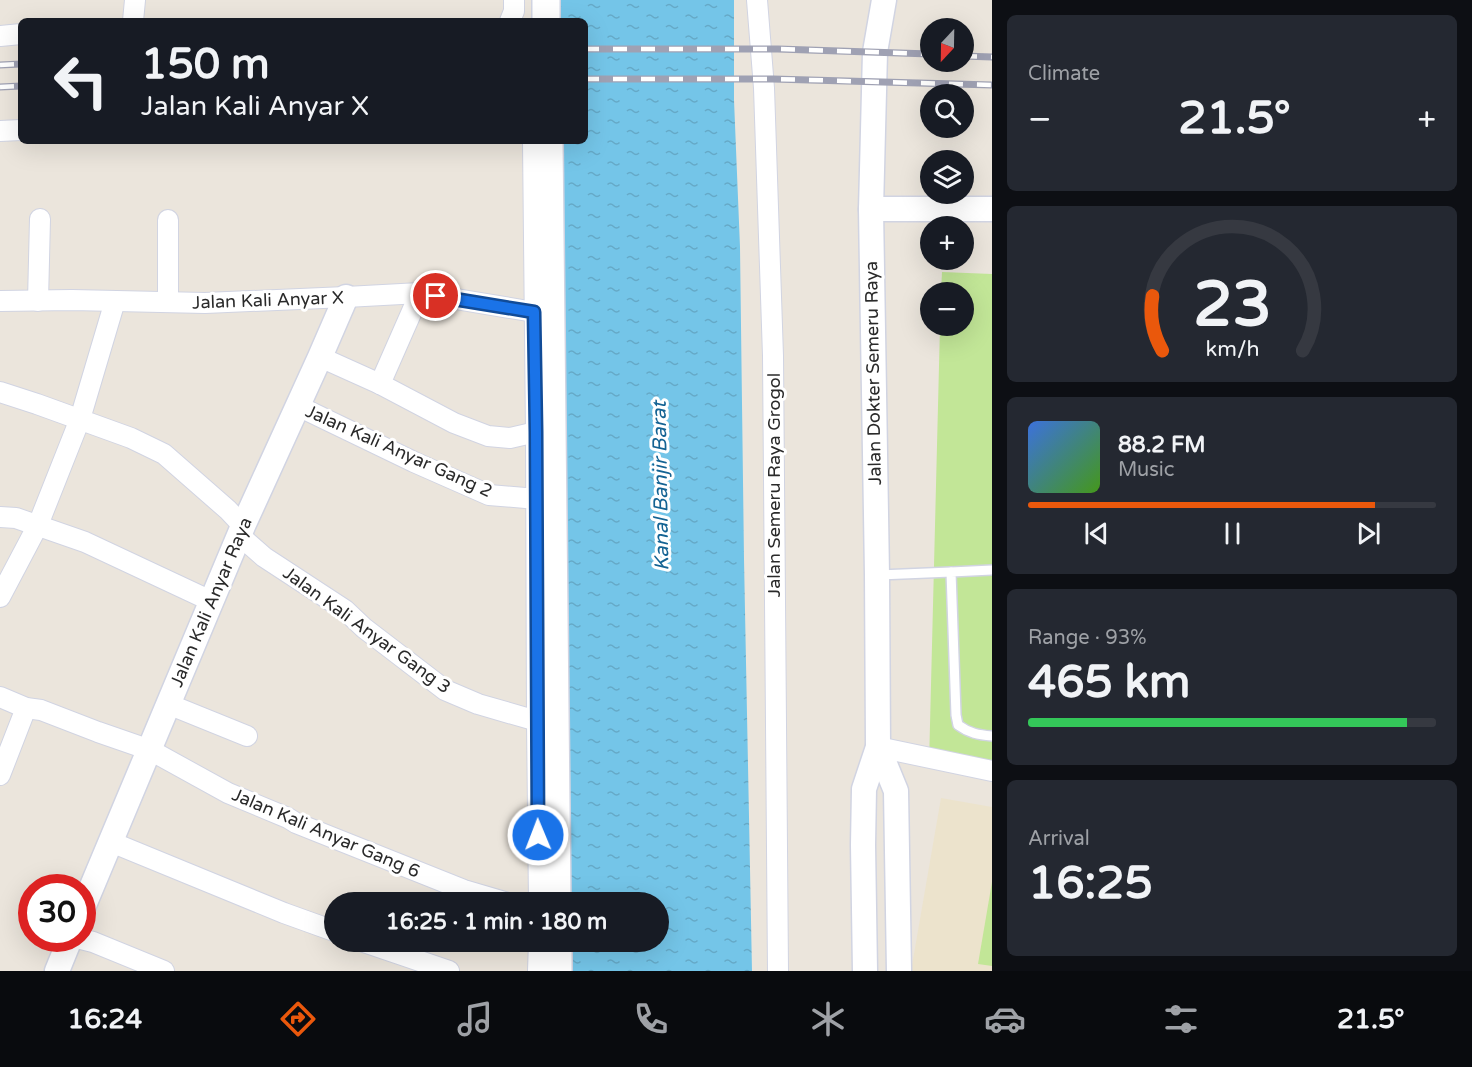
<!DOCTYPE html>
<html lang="en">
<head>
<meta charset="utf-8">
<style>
	:root { --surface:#171b24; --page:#242831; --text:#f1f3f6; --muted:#9ea1a6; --line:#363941; --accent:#ea580c }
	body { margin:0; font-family:"Varela Round",sans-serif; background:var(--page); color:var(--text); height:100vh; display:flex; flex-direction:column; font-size:22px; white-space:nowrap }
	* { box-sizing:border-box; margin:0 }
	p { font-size:20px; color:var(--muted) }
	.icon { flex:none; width:33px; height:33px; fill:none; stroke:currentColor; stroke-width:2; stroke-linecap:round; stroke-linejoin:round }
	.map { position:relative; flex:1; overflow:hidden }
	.sheet { display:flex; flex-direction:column; gap:15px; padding:15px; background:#0d0f14; width:480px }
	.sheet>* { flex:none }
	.banner { position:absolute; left:18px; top:18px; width:570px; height:126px; border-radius:9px; box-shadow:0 6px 24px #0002; background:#171b24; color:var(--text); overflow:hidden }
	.needle { width:39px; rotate:202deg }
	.tools { position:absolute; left:920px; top:18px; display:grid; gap:12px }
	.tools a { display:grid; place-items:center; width:54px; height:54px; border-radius:50%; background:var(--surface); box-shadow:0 6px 24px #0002; font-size:30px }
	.speed { position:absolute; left:18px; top:874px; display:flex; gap:12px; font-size:30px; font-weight:700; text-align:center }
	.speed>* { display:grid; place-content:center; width:78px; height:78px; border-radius:50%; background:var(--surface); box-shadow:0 6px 24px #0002; line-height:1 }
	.speed .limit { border:9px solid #d22; background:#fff; color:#111 }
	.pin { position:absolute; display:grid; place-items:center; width:51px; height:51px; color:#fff; margin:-26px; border:3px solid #fff; border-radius:50%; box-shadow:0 2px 6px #0007 }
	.me { position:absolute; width:66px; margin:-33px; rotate:359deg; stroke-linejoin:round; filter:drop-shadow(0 0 4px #0008) }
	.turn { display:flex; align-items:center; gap:21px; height:126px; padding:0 24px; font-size:27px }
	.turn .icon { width:78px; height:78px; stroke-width:2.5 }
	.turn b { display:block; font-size:42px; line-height:51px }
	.big { font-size:45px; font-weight:800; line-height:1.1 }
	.sheet .card { flex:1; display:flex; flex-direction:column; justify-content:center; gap:9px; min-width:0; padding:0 21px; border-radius:9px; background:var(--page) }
	.sheet .dial { align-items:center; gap:0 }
	.dial svg { height:156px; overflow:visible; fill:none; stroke:var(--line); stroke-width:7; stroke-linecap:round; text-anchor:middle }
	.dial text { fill:var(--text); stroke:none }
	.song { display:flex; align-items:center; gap:18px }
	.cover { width:72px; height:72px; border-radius:9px; background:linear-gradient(135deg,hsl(220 70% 55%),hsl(100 70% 35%)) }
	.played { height:6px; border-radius:3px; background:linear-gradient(90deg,var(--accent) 85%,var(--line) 85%) }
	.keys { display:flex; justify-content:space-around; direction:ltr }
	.heat { display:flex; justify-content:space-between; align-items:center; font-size:33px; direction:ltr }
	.charge { height:9px; border-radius:4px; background:linear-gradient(90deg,#34c759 93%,var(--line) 0) }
	.trip { position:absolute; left:324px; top:892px; width:345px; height:60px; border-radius:30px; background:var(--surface); box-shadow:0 6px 24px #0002; font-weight:800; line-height:60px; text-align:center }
	.tabs { display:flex; height:96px; justify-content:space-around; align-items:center; background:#090b0e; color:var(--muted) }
	.tabs .icon { width:42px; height:42px }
	.tabs .current { color:var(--accent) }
	.tabs b { font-size:27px; color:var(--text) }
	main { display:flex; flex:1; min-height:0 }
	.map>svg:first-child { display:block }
	.education { fill:#ece3cc }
	.pitch { fill:#c2e697 }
	.water { fill:url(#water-ripples) }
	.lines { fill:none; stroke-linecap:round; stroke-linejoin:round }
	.service-casing { stroke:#d1d4e2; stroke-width:12 }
	.minor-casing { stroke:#d1d4e2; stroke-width:22 }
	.tertiary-casing { stroke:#d1d4e2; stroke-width:27 }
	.secondary-casing { stroke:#d1d4e2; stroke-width:30 }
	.service { stroke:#fff; stroke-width:9 }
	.minor { stroke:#fff; stroke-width:20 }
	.tertiary { stroke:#fff; stroke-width:24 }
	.secondary { stroke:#fff; stroke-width:27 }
	.rail-casing { stroke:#9fa1b3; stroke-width:7 }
	.rail { stroke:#fff; stroke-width:4.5; stroke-dasharray:14; stroke-linecap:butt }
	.route-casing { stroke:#114b97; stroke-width:15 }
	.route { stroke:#1a73e8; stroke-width:10 }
	.labels { text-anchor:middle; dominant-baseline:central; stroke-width:6; stroke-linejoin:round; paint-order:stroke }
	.street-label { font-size:18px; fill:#2a2a2a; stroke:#fff }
	.water-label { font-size:20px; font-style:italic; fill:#146393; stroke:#fff }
</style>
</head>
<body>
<main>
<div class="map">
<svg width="992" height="971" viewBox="0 0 992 971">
	<defs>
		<pattern id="water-ripples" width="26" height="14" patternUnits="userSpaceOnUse" patternTransform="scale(1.5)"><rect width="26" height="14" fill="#74c5e8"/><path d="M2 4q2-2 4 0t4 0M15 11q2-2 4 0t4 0" fill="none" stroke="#65a9c7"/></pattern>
	</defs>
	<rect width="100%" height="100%" fill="#ebe5dc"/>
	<path class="education" d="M941 798 992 807V971H911Z"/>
	<g class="pitch">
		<path d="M942 272 992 274V768L929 765 940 326H963V292H941Z"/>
		<path d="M992 882V966L978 964Z"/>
	</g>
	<path class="water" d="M554 0H734V100L740 247 744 559 752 971H566V942H658V903H565L554 141H585V21H554Z"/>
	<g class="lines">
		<defs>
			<g id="service">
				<path d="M992 570 951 572 956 715 958 725C969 733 978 735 992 736"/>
				<path d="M879 575 951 572"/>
			</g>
			<g id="minor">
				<path d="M757 0 764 88 773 356 778 971"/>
				<path d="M133 21 135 0"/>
				<path d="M510 21 514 11V0"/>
				<path d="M0 36 21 34"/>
				<path d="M0 131 21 130"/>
				<path d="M533 141 536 432 537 721 539 903"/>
				<path d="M168 220V302"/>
				<path d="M0 301 72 300 205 303 346 297 420 293 534 312"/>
				<path d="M38 301 40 219"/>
				<path d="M320 357 380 384 454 423 488 436 510 438 536 432"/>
				<path d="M380 384 420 293"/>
				<path d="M0 392 37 404 131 438 164 454 228 510 243 526"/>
				<path d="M298 406 414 462 489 495 537 499"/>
				<path d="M0 517 16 518 85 542 211 601"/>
				<path d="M239 535 264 557 345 610 364 628 445 690 478 704 537 721"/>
				<path d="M0 597 38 525 80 419 115 301"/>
				<path d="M0 697 26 708 41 710 98 732 150 750 228 793 288 818 296 823 464 890 508 903"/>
				<path d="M168 704 247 736"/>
				<path d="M878 747 992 771"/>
				<path d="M0 775 26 708"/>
				<path d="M111 842 284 913 334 931"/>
				<path d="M81 939 93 942 164 971"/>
				<path d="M364 942 449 971"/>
				<path d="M538 971 539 942"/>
			</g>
			<g id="tertiary">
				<path d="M871 209H992"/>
				<path d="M878 747 896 791 899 971"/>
				<path d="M82 910 243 526 320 357 346 297"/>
				<path d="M57 971 70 939"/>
				<path d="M865 971 863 845 864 789 878 747 877 575 871 209 875 52 884 0"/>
			</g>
			<g id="secondary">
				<path d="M546 0V21"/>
				<path d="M549 141 557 903"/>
				<path d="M558 942V971"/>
			</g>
		</defs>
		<use href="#service" class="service-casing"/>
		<use href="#minor" class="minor-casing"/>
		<use href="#tertiary" class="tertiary-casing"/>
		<use href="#secondary" class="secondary-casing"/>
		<use href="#service" class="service"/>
		<use href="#minor" class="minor"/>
		<use href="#tertiary" class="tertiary"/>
		<use href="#secondary" class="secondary"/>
		<defs>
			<g id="rail">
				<path d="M585 49H778L930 54"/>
				<path d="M963 56 992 57"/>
				<path d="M0 65 21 64"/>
				<path d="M585 79H773L992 85"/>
				<path d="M0 87 21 86"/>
			</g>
		</defs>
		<use href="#rail" class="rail-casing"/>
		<use href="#rail" class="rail"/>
	</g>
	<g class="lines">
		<defs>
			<path id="route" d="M436 296 534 312 536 432 538 835"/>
		</defs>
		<use href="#route" class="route-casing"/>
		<use href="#route" class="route"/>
	</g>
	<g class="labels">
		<g class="street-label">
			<text transform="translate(268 300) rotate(-2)">Jalan Kali Anyar X</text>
			<text transform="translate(873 373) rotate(-91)">Jalan Dokter Semeru Raya</text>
			<text transform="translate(399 451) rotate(24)">Jalan Kali Anyar Gang 2</text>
			<text transform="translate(774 485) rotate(-90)">Jalan Semeru Raya Grogol</text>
			<text transform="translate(211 602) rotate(-67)">Jalan Kali Anyar Raya</text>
			<text transform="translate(367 630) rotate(36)">Jalan Kali Anyar Gang 3</text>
			<text transform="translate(326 833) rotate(23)">Jalan Kali Anyar Gang 6</text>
		</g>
		<g class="water-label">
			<text transform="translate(661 486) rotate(-91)">Kanal Banjir Barat</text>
		</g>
	</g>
</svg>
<div class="tools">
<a><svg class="needle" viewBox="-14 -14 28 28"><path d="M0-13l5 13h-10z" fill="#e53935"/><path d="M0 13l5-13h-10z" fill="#9ea1a6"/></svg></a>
<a><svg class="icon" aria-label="search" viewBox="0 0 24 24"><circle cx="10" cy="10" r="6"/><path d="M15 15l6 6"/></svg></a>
<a><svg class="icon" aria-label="layers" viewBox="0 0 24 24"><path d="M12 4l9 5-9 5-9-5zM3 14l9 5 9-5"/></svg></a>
<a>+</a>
<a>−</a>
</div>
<div class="speed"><div class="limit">30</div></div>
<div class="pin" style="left:436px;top:296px;background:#d93025"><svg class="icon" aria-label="arrive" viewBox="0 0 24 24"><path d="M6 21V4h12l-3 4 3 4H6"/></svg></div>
<svg class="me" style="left:538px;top:835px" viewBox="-20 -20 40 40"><circle r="17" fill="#1a73e8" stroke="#fff" stroke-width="3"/><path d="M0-11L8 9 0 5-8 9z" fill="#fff"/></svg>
<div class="trip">16:25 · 1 min · 180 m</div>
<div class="banner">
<div class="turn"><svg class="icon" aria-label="left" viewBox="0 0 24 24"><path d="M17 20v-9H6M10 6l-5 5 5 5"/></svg><div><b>150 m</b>Jalan Kali Anyar X</div></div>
</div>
</div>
<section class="sheet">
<div class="card"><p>Climate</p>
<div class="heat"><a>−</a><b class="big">21.5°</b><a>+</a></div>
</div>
<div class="card dial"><svg viewBox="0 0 100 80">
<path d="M14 69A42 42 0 1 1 86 69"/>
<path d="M14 69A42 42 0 0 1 9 41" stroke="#ea580c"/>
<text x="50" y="56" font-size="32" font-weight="700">23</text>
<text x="50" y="72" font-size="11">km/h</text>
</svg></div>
<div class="card">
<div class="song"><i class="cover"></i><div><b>88.2 FM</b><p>Music</p></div></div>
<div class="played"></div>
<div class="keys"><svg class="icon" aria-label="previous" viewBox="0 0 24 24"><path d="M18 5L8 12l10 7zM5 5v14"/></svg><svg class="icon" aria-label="pause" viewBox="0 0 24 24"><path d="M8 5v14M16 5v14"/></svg><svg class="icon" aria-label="next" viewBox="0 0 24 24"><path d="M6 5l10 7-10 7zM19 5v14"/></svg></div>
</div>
<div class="card"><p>Range · 93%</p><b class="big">465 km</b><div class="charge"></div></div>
<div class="card"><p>Arrival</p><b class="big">16:25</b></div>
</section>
</main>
<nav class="tabs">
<b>16:24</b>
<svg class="icon current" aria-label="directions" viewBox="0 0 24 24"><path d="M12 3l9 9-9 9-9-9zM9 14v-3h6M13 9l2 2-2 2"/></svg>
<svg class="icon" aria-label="music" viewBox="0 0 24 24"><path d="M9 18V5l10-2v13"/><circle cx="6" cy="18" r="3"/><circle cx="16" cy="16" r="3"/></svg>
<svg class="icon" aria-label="phone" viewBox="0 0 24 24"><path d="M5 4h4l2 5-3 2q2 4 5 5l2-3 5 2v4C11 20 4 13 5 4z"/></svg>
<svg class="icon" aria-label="climate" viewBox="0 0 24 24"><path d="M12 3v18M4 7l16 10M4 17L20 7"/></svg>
<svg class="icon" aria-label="car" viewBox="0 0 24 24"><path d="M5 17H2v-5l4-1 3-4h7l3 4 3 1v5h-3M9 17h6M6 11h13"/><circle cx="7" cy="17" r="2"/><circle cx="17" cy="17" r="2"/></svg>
<svg class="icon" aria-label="filters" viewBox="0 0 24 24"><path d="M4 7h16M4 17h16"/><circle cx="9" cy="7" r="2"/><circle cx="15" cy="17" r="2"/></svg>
<b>21.5°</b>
</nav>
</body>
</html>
